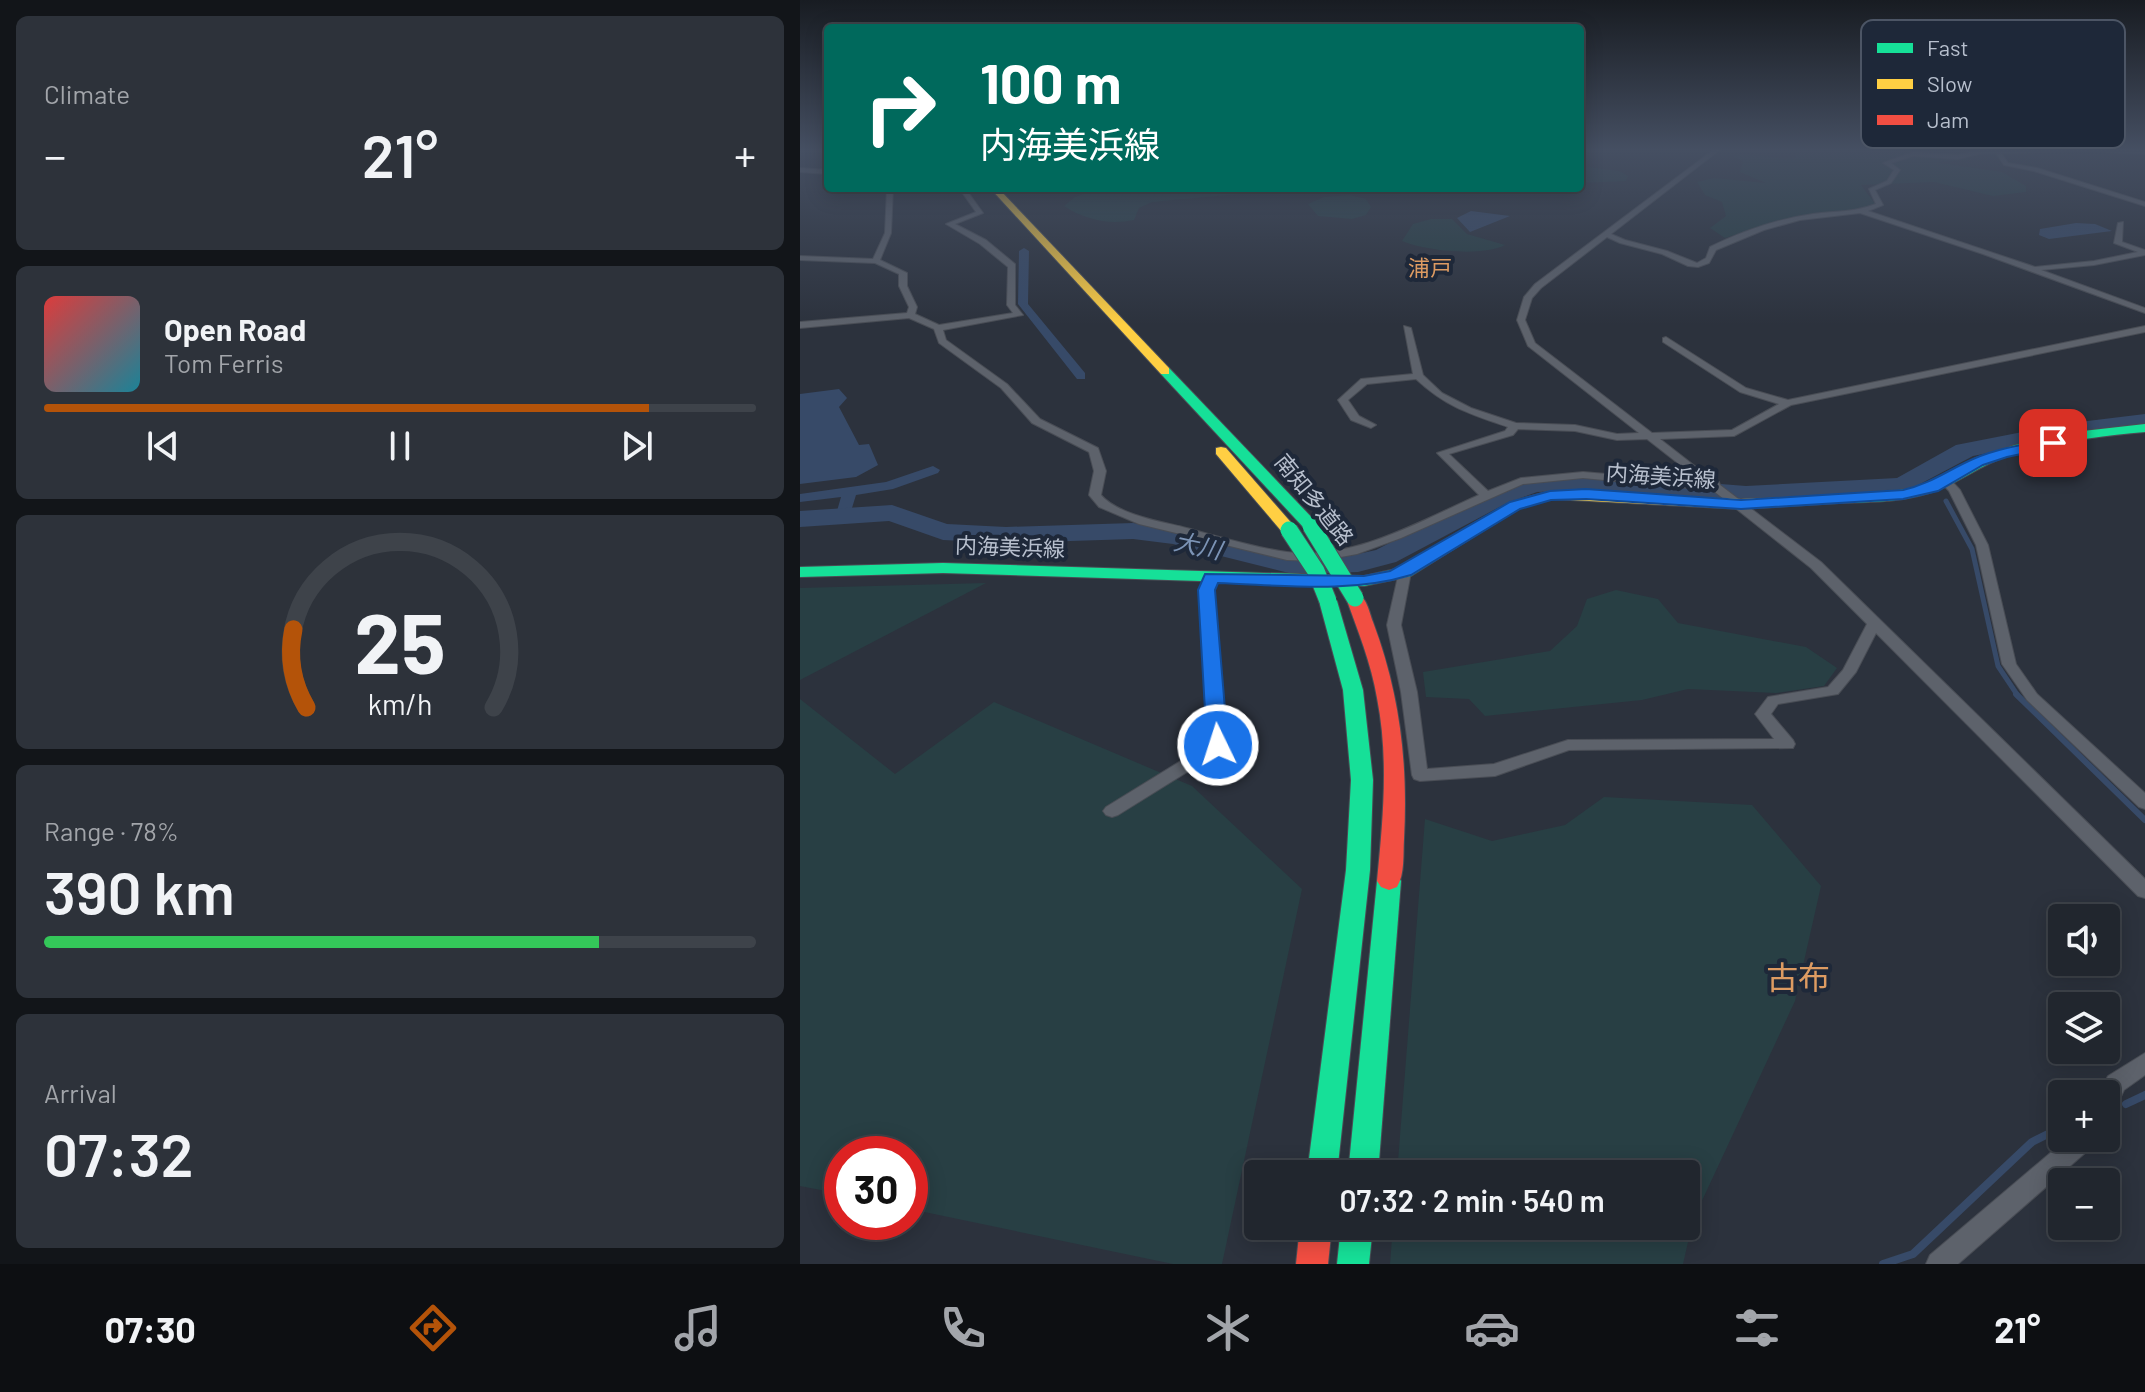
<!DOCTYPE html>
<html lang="en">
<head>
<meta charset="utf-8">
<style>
	:root { --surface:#21262e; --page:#2d323a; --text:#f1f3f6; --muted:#a2a5aa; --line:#3e434a; --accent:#b45309 }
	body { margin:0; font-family:Barlow,"Noto Sans JP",sans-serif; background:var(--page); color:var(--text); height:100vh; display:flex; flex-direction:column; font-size:30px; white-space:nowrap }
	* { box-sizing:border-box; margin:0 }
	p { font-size:26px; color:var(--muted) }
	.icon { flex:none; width:44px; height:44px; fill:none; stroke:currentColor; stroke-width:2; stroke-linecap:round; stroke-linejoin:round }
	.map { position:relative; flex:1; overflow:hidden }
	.drawer { display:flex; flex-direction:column; gap:16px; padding:16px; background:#121519; width:800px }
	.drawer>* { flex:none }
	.guide { position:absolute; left:24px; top:24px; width:760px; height:168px; border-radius:8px; box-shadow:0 4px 20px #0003,0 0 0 2px var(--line); background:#00695c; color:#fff; overflow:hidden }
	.buttons { position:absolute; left:1248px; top:904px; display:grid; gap:16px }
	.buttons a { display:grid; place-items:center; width:72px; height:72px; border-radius:8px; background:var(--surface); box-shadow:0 4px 20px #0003,0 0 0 2px var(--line); font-size:40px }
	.speed { position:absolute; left:24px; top:1136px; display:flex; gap:16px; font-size:40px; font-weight:700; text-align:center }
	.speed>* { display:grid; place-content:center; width:104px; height:104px; border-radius:50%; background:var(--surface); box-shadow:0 4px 20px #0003,0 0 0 2px var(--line); line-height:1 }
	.speed .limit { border:12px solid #d22; background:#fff; color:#111 }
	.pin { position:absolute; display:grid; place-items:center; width:68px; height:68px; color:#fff; margin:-34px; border-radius:16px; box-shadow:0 4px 12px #0006 }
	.me { position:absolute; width:88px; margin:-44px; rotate:356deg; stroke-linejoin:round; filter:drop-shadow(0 0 6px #0008) }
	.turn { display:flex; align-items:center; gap:28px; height:168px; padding:0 24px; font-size:36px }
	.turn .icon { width:104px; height:104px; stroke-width:2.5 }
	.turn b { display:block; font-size:56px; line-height:68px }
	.big { font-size:60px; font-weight:600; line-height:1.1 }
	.drawer .tile { flex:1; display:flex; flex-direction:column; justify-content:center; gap:12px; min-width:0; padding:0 28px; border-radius:12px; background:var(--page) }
	.drawer .dial { align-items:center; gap:0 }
	.dial svg { height:208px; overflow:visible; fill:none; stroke:var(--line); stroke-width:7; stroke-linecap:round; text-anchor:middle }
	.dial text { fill:var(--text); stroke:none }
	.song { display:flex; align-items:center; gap:24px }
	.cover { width:96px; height:96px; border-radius:12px; background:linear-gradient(135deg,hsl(0 70% 55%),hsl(190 70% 35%)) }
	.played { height:8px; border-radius:4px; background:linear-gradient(90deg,var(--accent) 85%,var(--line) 85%) }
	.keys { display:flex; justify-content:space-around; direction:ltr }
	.heat { display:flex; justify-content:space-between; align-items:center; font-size:44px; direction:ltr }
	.charge { height:12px; border-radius:6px; background:linear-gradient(90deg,#34c759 78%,var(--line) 0) }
	.trip { position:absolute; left:444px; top:1160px; width:456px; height:80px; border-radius:8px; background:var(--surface); box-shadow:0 4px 20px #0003,0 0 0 2px var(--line); font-weight:600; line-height:80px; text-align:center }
	.menu { display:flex; height:128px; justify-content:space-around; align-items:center; background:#0d0f12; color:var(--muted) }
	.menu .icon { width:56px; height:56px }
	.menu .active { color:var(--accent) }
	.menu b { font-size:36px; color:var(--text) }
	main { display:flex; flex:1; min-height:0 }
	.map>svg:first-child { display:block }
	.green { fill:#283f44 }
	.water { fill:#374a68 }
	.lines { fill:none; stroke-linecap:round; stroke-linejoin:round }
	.stream-far2 { stroke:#374a68; stroke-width:5 }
	.stream-far1 { stroke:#374a68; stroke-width:6 }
	.stream { stroke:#374a68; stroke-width:8 }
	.canal { fill:#374a68; fill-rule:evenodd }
	.river { fill:#374a68; fill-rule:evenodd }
	.street-casing { stroke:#494d55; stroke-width:2 }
	.fast-casing { stroke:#494d55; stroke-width:2 }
	.slow-casing { stroke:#494d55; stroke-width:2 }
	.jam-casing { stroke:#494d55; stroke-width:2 }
	.street { fill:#5d626b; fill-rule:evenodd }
	.fast { fill:#16e098; fill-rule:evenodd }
	.slow { fill:#ffcf43; fill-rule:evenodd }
	.jam { fill:#f24e42; fill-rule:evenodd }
	.fast-bridge-casing { stroke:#494f58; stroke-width:19; stroke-linecap:butt }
	.fast-bridge { stroke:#16e098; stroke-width:17 }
	.route { fill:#1a73e8; stroke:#114b97; stroke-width:2 }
	.labels { text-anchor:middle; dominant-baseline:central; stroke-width:8; stroke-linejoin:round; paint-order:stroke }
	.far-quarter-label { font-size:22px; fill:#dd9b62; stroke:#1e2839 }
	.street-label { font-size:22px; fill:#b7bfcd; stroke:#1e2839 }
	.water-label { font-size:24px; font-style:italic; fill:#7c94b6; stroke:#1e2839 }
	.near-quarter-label { font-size:32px; fill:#dd9b62; stroke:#1e2839 }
	.key { fill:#1e2839; stroke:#4c5565; stroke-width:2 }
	.key-label { font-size:22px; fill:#b7bfcd }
</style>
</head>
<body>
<main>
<section class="drawer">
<div class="tile"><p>Climate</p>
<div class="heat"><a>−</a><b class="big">21°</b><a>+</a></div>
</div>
<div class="tile">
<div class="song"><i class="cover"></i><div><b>Open Road</b><p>Tom Ferris</p></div></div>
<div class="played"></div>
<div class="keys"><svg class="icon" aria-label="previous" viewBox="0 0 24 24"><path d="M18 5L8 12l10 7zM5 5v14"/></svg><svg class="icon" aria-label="pause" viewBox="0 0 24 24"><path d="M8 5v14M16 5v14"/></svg><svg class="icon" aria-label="next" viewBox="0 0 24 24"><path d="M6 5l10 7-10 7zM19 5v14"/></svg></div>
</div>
<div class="tile dial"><svg viewBox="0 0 100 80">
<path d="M14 69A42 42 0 1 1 86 69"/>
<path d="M14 69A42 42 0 0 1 9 39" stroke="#b45309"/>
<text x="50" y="56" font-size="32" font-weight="700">25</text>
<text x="50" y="72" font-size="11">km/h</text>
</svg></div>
<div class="tile"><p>Range · 78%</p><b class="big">390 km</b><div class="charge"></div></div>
<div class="tile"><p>Arrival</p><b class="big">07:32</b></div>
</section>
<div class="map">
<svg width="1345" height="1264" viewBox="0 0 1345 1264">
	<rect width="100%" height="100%" fill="#2c323d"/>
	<g class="green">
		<path d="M1004 148H1160L1169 160 1133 162 1202 172 1226 186V192L1193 196 1134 182 1061 185 1076 205 1058 211 993 218 925 238 910 228 926 216 922 202 905 195 897 182 914 178 966 183 940 172 943 161 933 156C954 152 972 160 995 158L997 150Z"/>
		<path d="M780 166 819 171 828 176 826 181 780 183Z"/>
		<path d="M302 188H506L352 202 339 208 334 220C309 225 285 220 264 206L275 197Z"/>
		<path d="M550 195 566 199 571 207 566 215 552 219 518 216 508 204 524 197Z"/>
		<path d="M631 219H652L667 234 705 245C682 257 626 251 602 241L613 224Z"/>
		<path d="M186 583 0 680V588Z"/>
		<path d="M816 590 858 599 878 623 1006 647 1037 668 1024 686 976 693 888 689 842 700 685 716 669 699 626 697 623 672 750 651 777 626 787 599Z"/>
		<path d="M0 699 95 774 194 702 392 786 502 889 422 1264H373L110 1209V1154H42V1194L0 1186Z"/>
		<path d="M804 797 952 805 1021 886 995 1001 893 1220 883 1264H590L593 1226H886V1174H597L625 819 692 841 765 825Z"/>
	</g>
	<g class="water">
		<path d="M671 211 710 216 670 232 657 218Z"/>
		<path d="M1276 223 1295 224 1312 231 1249 239 1239 235 1240 229Z"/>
		<path d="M39 389 47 398 39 407 59 445 69 444 78 465 56 477 0 484V394Z"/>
	</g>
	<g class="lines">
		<path class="stream-far2" d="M1146 501 1172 549 1198 666 1218 696"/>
		<path class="stream-far1" d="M1216 694 1345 820"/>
		<g class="stream">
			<path d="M1326 1104 1345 1095"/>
			<path d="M1083 1264 1113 1254 1232 1142 1262 1127"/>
		</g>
		<g class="canal">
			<path d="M224 248 229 251 228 304 285 373V379H277L218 304 219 251Z"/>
			<path d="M133 466 140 470 138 473 93 489 56 495 48 521H38L35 518 41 497 0 502V494L86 482Z"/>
		</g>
		<path class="river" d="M1345 414V428L1263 438 1173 456 1103 493 946 502 793 490 737 492 707 503 596 562 558 572 493 574 373 544 333 539 206 543 143 540 89 521 0 527V511L92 505 147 524 206 527 333 523 373 528 493 556 558 554 576 550 689 491 734 476 793 474 946 486 1097 478 1156 445 1263 424Z"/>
		<defs>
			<g id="street">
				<path d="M916 148H922L811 234 825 240 867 251 897 263 906 258 910 247C943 231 977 219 1013 214 1035 211 1056 212 1076 204L1069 189 1087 181 1094 170 1083 163 1113 152 1158 155 1178 150 1197 149 1297 148 1345 150V154L1287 151 1201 153 1208 163 1237 168 1345 202V206L1234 171 1204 165 1196 153 1178 154 1158 159 1113 156 1091 163 1100 170 1091 183 1075 190 1083 205 1068 211 1235 267 1294 261 1338 252 1314 243 1318 223 1323 222 1322 242 1345 250V255L1294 265 1241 270 1345 308V313L1183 254 1060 213 1000 220 964 230 916 250 909 263 898 267 888 266 862 254 820 243 807 237 741 288 732 298 725 320 735 343 852 433 932 430 979 404 940 392 863 342V338L866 337 946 388 988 400 1345 326V332L991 405 934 436 860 439 914 481 919 482 920 485 1021 562 1345 879V898L1338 896 1076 633 1056 672 1038 694 978 704 971 714 993 740 995 744 993 748 769 750 695 776 620 781 614 779 612 775 601 692 587 625 599 572 605 568 611 572 601 625 617 692 627 769 694 764 768 740 974 739 955 714 968 697 1028 687 1043 670 1067 624 1011 568 910 488 899 489 783 478 723 484 601 538 557 554 519 561 487 560 339 524 299 507 289 495 294 471 289 452 232 423 201 388 139 343 134 329 109 318 0 328V322L107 313 109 307 99 286V274L75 263 0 260V256L73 259 85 233 87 188H93L91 233 80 260 107 273V286L117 307 115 314 139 325 213 313 207 305 208 267 180 244 146 224 176 212 159 188H165L183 213 155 224 186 240 215 264V305L223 315 143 330 146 340 207 384 240 419 298 448 306 471 301 495C316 513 356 521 379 526 414 535 451 547 487 552 553 561 620 521 679 495L637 453 705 431 708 427C670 414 646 407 616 379L567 384 548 400 559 416 576 425 571 428 551 420 538 400 561 379 613 374 604 326 611 328 623 375 642 393 671 408 716 423 775 425 817 434 839 433 728 346 717 320 724 297 735 284ZM718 429 775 431 817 440 847 439 902 482 783 472 721 478 688 491 649 454 713 435Z"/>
				<path d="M0 168 28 170V174L0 172Z"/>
				<path d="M1145 477 1149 478 1160 490 1188 545 1216 664 1237 694 1345 793V809L1339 807 1227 700 1202 664 1176 545 1149 491 1139 480Z"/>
				<path d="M411 574 418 578 414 590 426 745 424 749 318 815 312 817 306 815 303 811 306 807 410 743 400 590 404 578Z"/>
				<path d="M1345 1053V1075L1324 1090 1314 1111 1306 1114V1094H1299L1308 1076Z"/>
				<path d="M1268 1138H1296L1293 1146 1158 1264H1126L1130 1255Z"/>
			</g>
			<g id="fast">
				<path d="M361 368H369L517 523 519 526 517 529H505L361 374Z"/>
				<path d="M1345 424V432C1298 436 1250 443 1205 457 1181 465 1161 481 1138 490 1107 502 1073 502 1040 503L1033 499 1040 495 1110 489 1133 481 1176 458 1215 445 1283 431Z"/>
				<path d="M643 544 651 549 649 552 611 576 564 586 143 573 0 577V567L143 563 564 576 600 568Z"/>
				<path d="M528 596 537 601 563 690 573 780 570 870 537 1174H507L546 870 551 780 543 690 519 601Z"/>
				<path d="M589 872 597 875 601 881 578 1174H548L577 881 581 875Z"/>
				<path d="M541 1226H573L569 1264H537Z"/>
			</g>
			<g id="slow">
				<path d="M190 188H198L369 368V374H361Z"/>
				<path d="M421 447 426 448 495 527 497 530 495 533H483L416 454V448Z"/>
				<path d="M750 491 941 499 1040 495 1047 499 1040 503 941 509 751 499 720 508 649 552H637L635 549 710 502Z"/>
			</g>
			<g id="jam">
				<path d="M555 593C567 596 569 612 573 622 600 694 608 763 604 839 603 854 605 874 597 887L589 890 581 887 577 881C583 820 589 758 577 698 571 663 558 631 546 598Z"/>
				<path d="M500 1226H532L528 1264H496Z"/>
			</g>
		</defs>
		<use href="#street" class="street-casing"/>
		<use href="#fast" class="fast-casing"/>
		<use href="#slow" class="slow-casing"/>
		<use href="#jam" class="jam-casing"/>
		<use href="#street" class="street"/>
		<use href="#fast" class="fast"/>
		<use href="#slow" class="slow"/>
		<use href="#jam" class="jam"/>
		<defs>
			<g id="fast-bridge">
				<path d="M511 526 555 598"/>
				<path d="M489 530 516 571 528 601"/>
			</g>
		</defs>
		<use href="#fast-bridge" class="fast-bridge-casing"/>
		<use href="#fast-bridge" class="fast-bridge"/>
	</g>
	<linearGradient id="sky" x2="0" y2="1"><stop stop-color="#181c22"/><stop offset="0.46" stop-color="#454f62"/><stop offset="1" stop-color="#454f62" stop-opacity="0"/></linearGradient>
	<rect width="1345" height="325" fill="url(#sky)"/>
	<path class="route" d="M1253 439 1260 443 1258 446 1207 457 1183 465 1138 491 1103 499 941 509 786 499 751 500 720 509 611 575C549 594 482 585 418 583L415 590 428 745 418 752 407 745 398 590 405 574 564 576 590 571 710 502 750 491 786 489 941 500 1103 490C1130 484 1148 470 1173 459 1198 448 1226 444 1253 439Z"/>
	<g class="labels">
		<g class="far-quarter-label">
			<text x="630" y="267">浦戸</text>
		</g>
		<g class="street-label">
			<text transform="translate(861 475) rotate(4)">内海美浜線</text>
			<text transform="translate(515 499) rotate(51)">南知多道路</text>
			<text transform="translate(210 546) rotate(2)">内海美浜線</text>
		</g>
		<g class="water-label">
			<text transform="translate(398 545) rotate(12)">大川</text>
		</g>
		<g class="near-quarter-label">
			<text x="998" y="976">古布</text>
		</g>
	</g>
	<rect x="1061" y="20" width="264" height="128" rx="12" class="key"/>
	<rect x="1077" y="43" width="36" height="10" fill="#16e098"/>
	<rect x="1077" y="79" width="36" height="10" fill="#ffcf43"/>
	<rect x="1077" y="115" width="36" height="10" fill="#f24e42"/>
	<g class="key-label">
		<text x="1127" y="56">Fast</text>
		<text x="1127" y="92">Slow</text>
		<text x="1127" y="128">Jam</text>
	</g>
</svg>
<div class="buttons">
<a><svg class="icon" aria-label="sound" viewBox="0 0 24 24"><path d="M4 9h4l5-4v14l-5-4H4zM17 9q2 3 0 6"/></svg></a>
<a><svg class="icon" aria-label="layers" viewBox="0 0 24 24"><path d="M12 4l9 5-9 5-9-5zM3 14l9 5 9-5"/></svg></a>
<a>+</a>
<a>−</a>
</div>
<div class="speed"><div class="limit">30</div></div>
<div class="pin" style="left:1253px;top:443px;background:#d93025"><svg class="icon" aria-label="arrive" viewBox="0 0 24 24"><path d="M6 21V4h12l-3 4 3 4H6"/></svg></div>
<svg class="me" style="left:418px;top:745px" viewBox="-20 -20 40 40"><circle r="17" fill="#1a73e8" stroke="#fff" stroke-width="3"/><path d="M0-11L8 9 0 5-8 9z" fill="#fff"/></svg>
<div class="trip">07:32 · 2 min · 540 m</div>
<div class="guide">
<div class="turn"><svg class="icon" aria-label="right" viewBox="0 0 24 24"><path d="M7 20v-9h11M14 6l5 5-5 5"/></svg><div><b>100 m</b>内海美浜線</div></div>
</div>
</div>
</main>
<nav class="menu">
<b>07:30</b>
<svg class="icon active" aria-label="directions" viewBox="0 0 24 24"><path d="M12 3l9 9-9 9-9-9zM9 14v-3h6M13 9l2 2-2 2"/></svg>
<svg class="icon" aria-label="music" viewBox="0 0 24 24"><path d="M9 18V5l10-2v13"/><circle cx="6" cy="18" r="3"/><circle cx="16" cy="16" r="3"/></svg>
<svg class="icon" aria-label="phone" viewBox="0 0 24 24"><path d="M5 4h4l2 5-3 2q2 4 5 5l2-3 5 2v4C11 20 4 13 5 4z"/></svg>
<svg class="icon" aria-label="climate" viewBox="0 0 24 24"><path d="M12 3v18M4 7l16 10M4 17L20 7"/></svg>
<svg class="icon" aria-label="car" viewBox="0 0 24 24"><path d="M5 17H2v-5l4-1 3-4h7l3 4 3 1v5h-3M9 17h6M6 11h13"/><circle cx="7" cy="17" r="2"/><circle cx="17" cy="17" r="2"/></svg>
<svg class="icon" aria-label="filters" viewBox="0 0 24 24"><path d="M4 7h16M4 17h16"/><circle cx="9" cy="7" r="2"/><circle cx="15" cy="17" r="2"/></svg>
<b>21°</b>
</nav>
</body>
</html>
